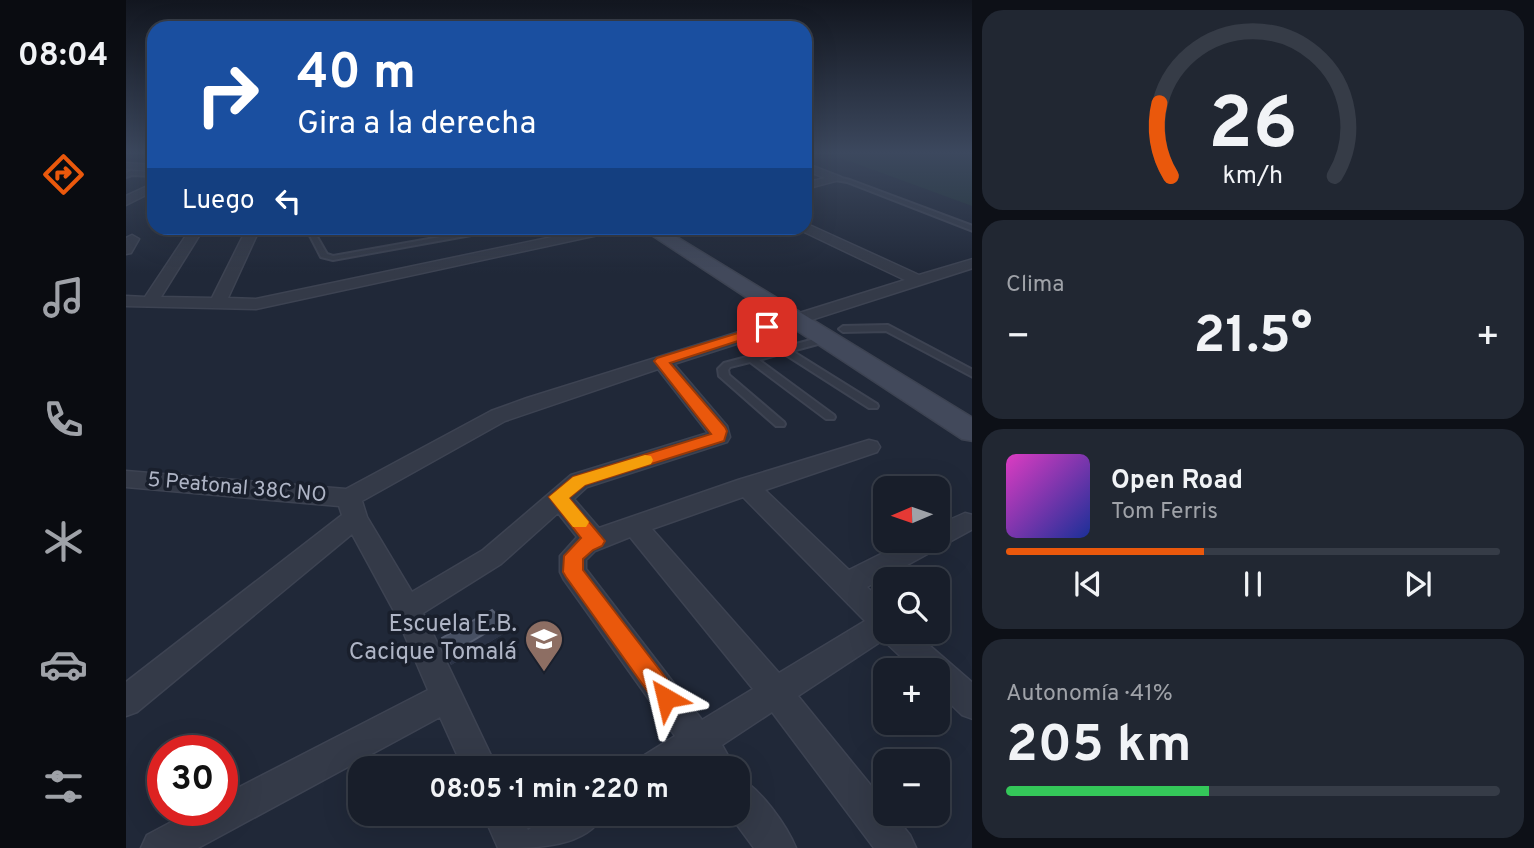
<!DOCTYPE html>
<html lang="es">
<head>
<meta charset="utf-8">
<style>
	:root { --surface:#181e2a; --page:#212732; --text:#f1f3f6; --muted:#9fa2a8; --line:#363c47; --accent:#ea580c }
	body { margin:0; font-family:Overpass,sans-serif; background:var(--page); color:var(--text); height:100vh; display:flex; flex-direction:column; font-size:26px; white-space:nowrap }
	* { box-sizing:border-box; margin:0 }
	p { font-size:23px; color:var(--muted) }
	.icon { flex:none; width:38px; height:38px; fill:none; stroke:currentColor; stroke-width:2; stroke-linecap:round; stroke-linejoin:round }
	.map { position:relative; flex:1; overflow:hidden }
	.panel { display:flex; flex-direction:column; gap:10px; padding:10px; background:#0d1017; width:562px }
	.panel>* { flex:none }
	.banner { position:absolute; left:21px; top:21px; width:665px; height:214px; border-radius:21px; box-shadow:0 7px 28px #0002,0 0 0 2px var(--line); background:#1a4fa0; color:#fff; overflow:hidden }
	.needle { width:46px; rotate:268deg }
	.controls { position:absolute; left:747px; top:476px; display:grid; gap:14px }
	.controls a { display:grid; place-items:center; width:77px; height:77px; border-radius:14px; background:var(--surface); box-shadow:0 7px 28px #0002,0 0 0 2px var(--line); font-size:35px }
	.speed { position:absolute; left:21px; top:735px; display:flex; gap:14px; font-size:35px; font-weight:700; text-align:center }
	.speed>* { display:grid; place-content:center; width:91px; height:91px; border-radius:50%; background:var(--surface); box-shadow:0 7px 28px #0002,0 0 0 2px var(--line); line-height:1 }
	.speed .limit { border:10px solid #d22; background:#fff; color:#111 }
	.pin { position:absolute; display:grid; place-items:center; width:60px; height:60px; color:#fff; margin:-30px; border-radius:14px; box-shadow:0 4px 10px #0006 }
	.me { position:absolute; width:77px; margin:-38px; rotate:323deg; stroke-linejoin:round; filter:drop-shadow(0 0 5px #0008) }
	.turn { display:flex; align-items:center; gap:24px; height:147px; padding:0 35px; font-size:32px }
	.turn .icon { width:91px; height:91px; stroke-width:2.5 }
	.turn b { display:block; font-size:49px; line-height:60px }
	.then { display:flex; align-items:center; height:66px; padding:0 35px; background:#0003; gap:14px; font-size:26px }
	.big { font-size:52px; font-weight:700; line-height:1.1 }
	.panel .widget { flex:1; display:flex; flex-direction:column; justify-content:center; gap:10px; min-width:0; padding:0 24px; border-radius:21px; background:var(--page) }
	.panel .dial { align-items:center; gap:0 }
	.dial svg { height:182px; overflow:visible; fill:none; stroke:var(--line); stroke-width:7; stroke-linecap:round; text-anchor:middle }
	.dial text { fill:var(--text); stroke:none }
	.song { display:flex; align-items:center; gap:21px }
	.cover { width:84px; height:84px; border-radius:10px; background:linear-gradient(135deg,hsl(310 70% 55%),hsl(230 70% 35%)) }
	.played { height:7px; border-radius:4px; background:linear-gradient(90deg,var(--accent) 40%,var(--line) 40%) }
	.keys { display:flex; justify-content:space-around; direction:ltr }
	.heat { display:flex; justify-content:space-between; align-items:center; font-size:38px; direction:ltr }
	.charge { height:10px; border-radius:5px; background:linear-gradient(90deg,#34c759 41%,var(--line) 0) }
	.trip { position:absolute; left:222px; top:756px; width:402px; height:70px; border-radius:21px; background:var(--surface); box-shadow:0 7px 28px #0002,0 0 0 2px var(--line); font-weight:700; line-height:70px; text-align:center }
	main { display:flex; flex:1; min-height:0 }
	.tab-bar { display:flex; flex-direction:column; width:126px; justify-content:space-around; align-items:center; background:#0a0c11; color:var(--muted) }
	.tab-bar .icon { width:49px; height:49px }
	.tab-bar .selected { color:var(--accent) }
	.tab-bar b { font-size:32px; color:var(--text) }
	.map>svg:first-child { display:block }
	.green { fill:#223439 }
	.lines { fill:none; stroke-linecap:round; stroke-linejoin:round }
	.service-casing { stroke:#3d4352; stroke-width:4 }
	.minor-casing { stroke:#3d4352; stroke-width:3 }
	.secondary-casing { stroke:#3d4352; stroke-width:3 }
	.service { fill:#343a48; fill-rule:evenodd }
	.minor { fill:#343a48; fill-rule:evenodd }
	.secondary { fill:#42495b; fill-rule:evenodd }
	.wall { fill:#3b4357 }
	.shaded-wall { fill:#2b3346 }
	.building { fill:#475063; stroke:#575f72; stroke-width:2 }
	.route { fill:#ea580c; stroke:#983908; stroke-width:2 }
	.slow { fill:#f59e0b }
	.labels { text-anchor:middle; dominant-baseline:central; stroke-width:7; stroke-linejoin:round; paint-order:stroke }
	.street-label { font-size:21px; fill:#aeb4c5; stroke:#191f2c }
	.near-poi-label { font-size:24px; fill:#aeb4c5; stroke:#191f2c; text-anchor:end }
</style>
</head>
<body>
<main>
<nav class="tab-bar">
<b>08:04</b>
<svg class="icon selected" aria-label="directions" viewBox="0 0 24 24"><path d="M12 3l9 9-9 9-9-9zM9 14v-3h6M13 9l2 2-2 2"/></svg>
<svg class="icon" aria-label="music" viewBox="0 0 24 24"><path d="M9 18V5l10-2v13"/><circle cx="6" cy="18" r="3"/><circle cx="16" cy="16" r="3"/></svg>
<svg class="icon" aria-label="phone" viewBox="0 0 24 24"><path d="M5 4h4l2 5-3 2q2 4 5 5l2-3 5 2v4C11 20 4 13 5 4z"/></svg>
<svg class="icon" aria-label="climate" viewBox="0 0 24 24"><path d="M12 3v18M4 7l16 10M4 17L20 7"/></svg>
<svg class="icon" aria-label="car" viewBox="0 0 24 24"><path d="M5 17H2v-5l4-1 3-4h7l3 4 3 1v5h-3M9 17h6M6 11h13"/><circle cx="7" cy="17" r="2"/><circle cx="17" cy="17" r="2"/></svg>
<svg class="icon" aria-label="filters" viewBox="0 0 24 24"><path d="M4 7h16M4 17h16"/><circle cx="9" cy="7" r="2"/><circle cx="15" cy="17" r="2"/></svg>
</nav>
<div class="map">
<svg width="847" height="848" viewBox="0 0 847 848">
	<rect width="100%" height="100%" fill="#202838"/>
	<path class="green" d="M704 154H846V206Z"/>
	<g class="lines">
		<defs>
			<g id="service">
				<path d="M5 171 28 172V176L6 175 0 177V173Z"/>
				<path d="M711 177 724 180 847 226V231L721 182 709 180V178Z"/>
				<path d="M180 228H186L201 254 207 256 365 228H376L373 230 207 260 195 257Z"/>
				<path d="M762 325 847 370V377L760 331 717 332 713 329 717 326Z"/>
				<path d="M700 336 703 337V341L666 351 751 404 752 406 751 408H743L657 353 633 360 708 415 709 417 708 419H700L624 362 604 367 602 370 603 375 658 422 659 424 658 426H650L593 376 592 369 598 363Z"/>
			</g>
			<g id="minor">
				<path d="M0 163 28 165V171L0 169Z"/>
				<path d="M679 163 715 177 717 179 679 189V183L699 178 679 170Z"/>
				<path d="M28 183V191L0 205V196Z"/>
				<path d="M679 223 793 275 847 259V268L548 364 601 426 604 437 601 442 461 487 448 499 473 528 612 480 743 440 751 442 754 447 751 452 639 490 723 570 781 541H812V525L839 513 847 515V529L741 587 760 605V632H788L847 683V719L836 715 812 692V670H789L757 640 672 696 760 804V814H767L784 835 790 848H748L646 712 596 745 609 768H571L568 763 560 768H512L517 756 549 736 438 580 434 572V556L451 537 432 513 375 564 297 613 371 768H337L314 717 72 848H15L21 835 68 810H96V796L302 690 269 613 226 534 11 712 0 716V682L216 515 213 506 0 487V471L220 489 365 411 401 398 779 280 674 230 673 228H679ZM532 369 582 433 445 475 357 550 286 592 241 517 236 501 379 421ZM617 497 739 621 653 673 526 529ZM504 537 627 689 576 720 460 569V560L469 551Z"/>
				<path d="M65 228H78L35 297 86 298 121 228H134L102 298 130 299 469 228H493L486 232 130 309 0 306V296L19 297Z"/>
				<path d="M6 235 13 239 5 253 0 254V238Z"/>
				<path d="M612 778C634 787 661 826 670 848H628L603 814H612Z"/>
				<path d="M357 814H394L402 830 427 814H478C460 848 410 848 372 848Z"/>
			</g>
			<path id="secondary" d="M515 228H536L847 418V441L836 439Z"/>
		</defs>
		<use href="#service" class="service-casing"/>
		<use href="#minor" class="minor-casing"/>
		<use href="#secondary" class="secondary-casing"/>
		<use href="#service" class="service"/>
		<use href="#minor" class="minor"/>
		<use href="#secondary" class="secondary"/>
	</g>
	<path class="wall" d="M379 633 325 665 317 649 316 638Z"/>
	<path class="shaded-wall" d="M378 622 379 633 325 665 323 655Z"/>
	<path class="building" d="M366 610 378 622 323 655 316 638Z"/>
	<linearGradient id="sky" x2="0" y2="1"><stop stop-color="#12161f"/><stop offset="0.56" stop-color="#3c485e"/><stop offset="1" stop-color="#3c485e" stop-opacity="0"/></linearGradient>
	<rect width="847" height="273" fill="url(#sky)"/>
	<path class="route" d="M641 324 646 325V330L544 363 599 427 601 431 598 441 459 485 443 498 479 541 476 546 467 550 457 559V570L549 690 552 698 549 706 540 710 532 706 440 577 437 572 438 556 455 538 423 497 447 477 585 434 528 361 531 358Z"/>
	<path class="slow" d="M519 455 525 456 527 460 525 464 459 485 443 498 463 522 460 527H447L423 497 447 477Z"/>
	<defs>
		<symbol id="school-pin" viewBox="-11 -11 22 30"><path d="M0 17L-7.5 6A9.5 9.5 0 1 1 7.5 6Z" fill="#8d6e63" stroke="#191f2c"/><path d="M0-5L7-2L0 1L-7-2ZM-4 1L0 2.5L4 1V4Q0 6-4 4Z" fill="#fff"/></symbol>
	</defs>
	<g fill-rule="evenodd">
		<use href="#school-pin" x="396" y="617" width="44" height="60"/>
	</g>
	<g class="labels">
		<g class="street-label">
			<text transform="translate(111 488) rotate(5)">5 Peatonal 38C NO</text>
		</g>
		<g class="near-poi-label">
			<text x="391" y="625">Escuela E.B.<tspan x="391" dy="28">Cacique Tomalá</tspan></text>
		</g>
	</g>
</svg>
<div class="controls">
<a><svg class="needle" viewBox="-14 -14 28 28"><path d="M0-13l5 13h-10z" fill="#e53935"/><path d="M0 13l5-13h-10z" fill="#9fa2a8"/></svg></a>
<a><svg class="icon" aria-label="search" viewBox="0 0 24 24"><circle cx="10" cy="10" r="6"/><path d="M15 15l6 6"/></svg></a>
<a>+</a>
<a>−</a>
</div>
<div class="speed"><div class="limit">30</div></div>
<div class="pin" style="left:641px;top:327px;background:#d93025"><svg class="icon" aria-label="arrive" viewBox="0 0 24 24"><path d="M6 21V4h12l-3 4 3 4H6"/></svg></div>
<svg class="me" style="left:540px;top:698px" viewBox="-20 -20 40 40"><path d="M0-17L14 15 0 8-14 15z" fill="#ea580c" stroke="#fff" stroke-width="4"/></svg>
<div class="trip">08:05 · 1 min · 220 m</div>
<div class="banner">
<div class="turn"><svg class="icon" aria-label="right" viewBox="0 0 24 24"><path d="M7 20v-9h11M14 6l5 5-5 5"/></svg><div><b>40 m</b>Gira a la derecha</div></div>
<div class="then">Luego<svg class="icon" aria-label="left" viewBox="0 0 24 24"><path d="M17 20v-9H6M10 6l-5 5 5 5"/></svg></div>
</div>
</div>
<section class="panel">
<div class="widget dial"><svg viewBox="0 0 100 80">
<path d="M14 69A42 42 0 1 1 86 69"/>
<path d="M14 69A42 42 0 0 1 9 37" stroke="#ea580c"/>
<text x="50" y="56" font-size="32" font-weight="700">26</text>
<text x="50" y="72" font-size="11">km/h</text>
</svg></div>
<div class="widget"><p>Clima</p>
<div class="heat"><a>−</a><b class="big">21.5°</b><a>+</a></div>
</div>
<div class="widget">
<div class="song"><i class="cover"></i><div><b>Open Road</b><p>Tom Ferris</p></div></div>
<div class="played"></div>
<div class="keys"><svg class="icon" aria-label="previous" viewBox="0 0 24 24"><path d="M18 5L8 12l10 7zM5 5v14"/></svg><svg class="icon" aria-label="pause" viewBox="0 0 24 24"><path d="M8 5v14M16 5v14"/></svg><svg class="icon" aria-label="next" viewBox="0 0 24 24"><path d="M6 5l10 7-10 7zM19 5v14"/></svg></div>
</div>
<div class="widget"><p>Autonomía · 41%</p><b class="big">205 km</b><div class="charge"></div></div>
</section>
</main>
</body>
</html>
